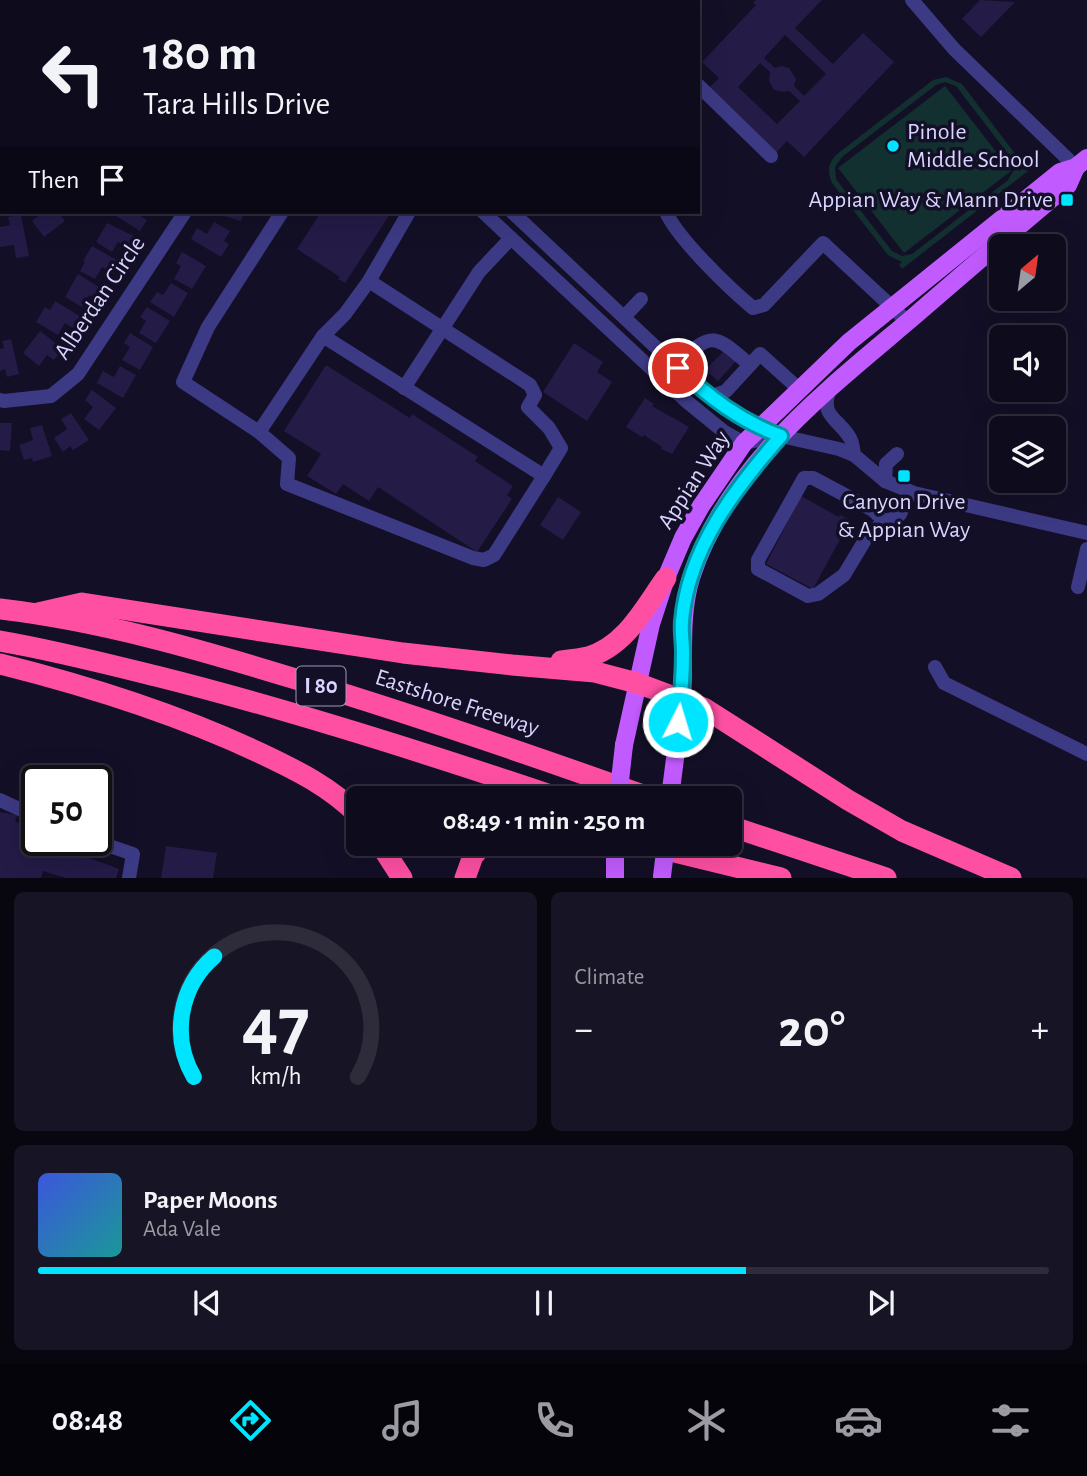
<!DOCTYPE html>
<html lang="en">
<head>
<meta charset="utf-8">
<style>
	:root { --surface:#0e0b1c; --page:#171425; --text:#f1f3f6; --muted:#9b9ba3; --line:#2e2b3b; --accent:#00e5ff }
	body { margin:0; font-family:"Alegreya Sans",sans-serif; background:var(--page); color:var(--text); height:100vh; display:flex; flex-direction:column; font-size:26px; white-space:nowrap }
	* { box-sizing:border-box; margin:0 }
	p { font-size:23px; color:var(--muted) }
	.icon { flex:none; width:38px; height:38px; fill:none; stroke:currentColor; stroke-width:2; stroke-linecap:round; stroke-linejoin:round }
	.map { position:relative; height:878px; overflow:hidden }
	.details { display:flex; flex-direction:column; gap:14px; padding:14px; background:#08060f; flex:1 }
	.details>* { flex:none }
	.banner { position:absolute; left:0px; top:0px; width:700px; height:214px; box-shadow:0 7px 28px #0002,0 0 0 2px var(--line); background:#0e0b1c; color:var(--text); overflow:hidden }
	.needle { width:46px; rotate:29deg }
	.fabs { position:absolute; left:989px; top:234px; display:grid; gap:14px }
	.fabs a { display:grid; place-items:center; width:77px; height:77px; border-radius:10px; background:var(--surface); box-shadow:0 7px 28px #0002,0 0 0 2px var(--line); font-size:35px }
	.speed { position:absolute; left:21px; top:765px; display:flex; gap:14px; font-size:35px; font-weight:700; text-align:center }
	.speed>* { display:grid; place-content:center; width:91px; height:91px; border-radius:50%; background:var(--surface); box-shadow:0 7px 28px #0002,0 0 0 2px var(--line); line-height:1 }
	.speed .limit { border:4px solid #111; border-radius:10px; background:#fff; color:#111 }
	.pin { position:absolute; display:grid; place-items:center; width:60px; height:60px; color:#fff; margin:-30px; border:4px solid #fff; border-radius:50%; box-shadow:0 2px 7px #0007 }
	.me { position:absolute; width:77px; margin:-38px; rotate:5deg; stroke-linejoin:round; filter:drop-shadow(0 0 5px #0008) }
	.turn { display:flex; align-items:center; gap:24px; height:147px; padding:0 28px; font-size:32px }
	.turn .icon { width:91px; height:91px; stroke-width:2.5 }
	.turn b { display:block; font-size:49px; line-height:60px }
	.then { display:flex; align-items:center; height:66px; padding:0 28px; background:#0003; gap:14px; font-size:26px }
	.big { font-size:52px; font-weight:700; line-height:1.1 }
	.details .widget { flex:1; display:flex; flex-direction:column; justify-content:center; gap:10px; min-width:0; padding:0 24px; border-radius:10px; background:var(--page) }
	.details .dial { align-items:center; gap:0 }
	.dial svg { height:182px; overflow:visible; fill:none; stroke:var(--line); stroke-width:7; stroke-linecap:round; text-anchor:middle }
	.dial text { fill:var(--text); stroke:none }
	.song { display:flex; align-items:center; gap:21px }
	.cover { width:84px; height:84px; border-radius:10px; background:linear-gradient(135deg,hsl(230 70% 55%),hsl(180 70% 35%)) }
	.played { height:7px; border-radius:4px; background:linear-gradient(90deg,var(--accent) 70%,var(--line) 70%) }
	.keys { display:flex; justify-content:space-around; direction:ltr }
	.heat { display:flex; justify-content:space-between; align-items:center; font-size:38px; direction:ltr }
	.details .tiles { flex:1; display:grid; gap:14px; grid-template-columns:1fr 1fr }
	.widget:last-child { grid-column:span 2 }
	.trip { position:absolute; left:346px; top:786px; width:396px; height:70px; border-radius:10px; background:var(--surface); box-shadow:0 7px 28px #0002,0 0 0 2px var(--line); font-weight:700; line-height:70px; text-align:center }
	.menu { display:flex; height:112px; justify-content:space-around; align-items:center; background:#06040b; color:var(--muted) }
	.menu .icon { width:49px; height:49px }
	.menu .current { color:var(--accent) }
	.menu b { font-size:32px; color:var(--text) }
	.map>svg:first-child { display:block }
	.green { fill:#12302f; fill-rule:evenodd }
	.building { fill:#241b47; fill-rule:evenodd }
	.lines { fill:none; stroke-linecap:round; stroke-linejoin:round }
	.minor { stroke:#3d3a85; stroke-width:14 }
	.major { stroke:#c25bff; stroke-width:18 }
	.highway { stroke:#ff4fa3; stroke-width:21 }
	.major-bridge { stroke:#c25bff; stroke-width:18 }
	.route-casing { stroke:#0095a6; stroke-width:18 }
	.route { stroke:#00e5ff; stroke-width:12 }
	.poi-dot { fill:#00e5ff; stroke:#130f26; stroke-width:2.5 }
	.labels { text-anchor:middle; dominant-baseline:central; stroke-width:7; stroke-linejoin:round; paint-order:stroke }
	.shield { fill:#130f26; stroke:#9e99be; stroke-width:2 }
	.shield-label { font-size:23px; font-weight:bold; fill:#d9d4ff }
	.poi-label { font-size:24px; fill:#d9d4ff; stroke:#130f26; text-anchor:start }
	.street-label { font-size:24px; fill:#d9d4ff; stroke:#130f26 }
</style>
</head>
<body>
<div class="map">
<svg width="1087" height="878" viewBox="0 0 1087 878">
	<rect width="100%" height="100%" fill="#130f26"/>
	<g class="green">
		<path d="M946 77 962 84 1016 155 1019 171 1025 167 1028 171 902 269 899 265 902 262 888 255 832 183C827 171 828 163 837 154L933 80ZM945 82 956 86 1012 159 1014 170 1008 180 912 254 902 256 892 251 836 179 835 167 842 157 936 85Z"/>
		<path d="M945 86 1011 171 904 253 838 168Z"/>
	</g>
	<g class="building">
		<path d="M756 0H822L795 28 833 64 863 33 894 62 804 157 787 141 777 152 709 88 719 78 702 62 756 5 753 2ZM785 35 826 74 804 96 794 86 796 79 789 68 781 66 775 68 764 58ZM760 63 770 72 769 81 774 90 784 92 789 91 800 101 777 124 738 87Z"/>
		<path d="M980 0 1015 2 981 37 962 19Z"/>
		<path d="M44 212H58L65 221 44 237 32 221Z"/>
		<path d="M114 212H139L137 214 147 220 140 231 113 214Z"/>
		<path d="M225 212H244L241 221 224 216Z"/>
		<path d="M321 212 326 215 328 212H386L390 214 345 283 338 279 340 277 297 249Z"/>
		<path d="M21 215 29 256 16 258 14 245 0 247V227L10 225 8 217Z"/>
		<path d="M214 222 230 231 224 241 229 244 221 257 191 239 197 228 207 234Z"/>
		<path d="M107 223 136 237 129 249 118 242 112 252 96 242Z"/>
		<path d="M92 246 120 262 113 274 102 267 95 279 80 271 85 262 83 261Z"/>
		<path d="M182 252 206 266 192 289 174 279 181 266 176 263Z"/>
		<path d="M78 274 102 289 96 299 89 295 82 307 65 297Z"/>
		<path d="M171 283 188 293 174 317 150 302 157 292 163 295Z"/>
		<path d="M55 301 83 318 76 330 65 323 58 335 36 322 45 307 50 310Z"/>
		<path d="M147 307 170 321 156 343 139 333 146 321 140 317Z"/>
		<path d="M40 331 63 349 54 360 47 355 39 366 23 353Z"/>
		<path d="M130 333 153 347 140 370 122 360 130 347 124 343Z"/>
		<path d="M11 339 19 374 7 377 5 369 0 371V349L4 348 2 341Z"/>
		<path d="M574 343 603 362 597 372 612 382 587 421 543 392Z"/>
		<path d="M726 349 738 359 718 381 705 370Z"/>
		<path d="M326 365 410 418 412 414 478 457 475 461 513 486 507 495 512 499 477 552 378 487 369 501 343 484 336 494 307 476 321 454 284 431Z"/>
		<path d="M120 366 136 375 123 398 97 383 103 371 114 377Z"/>
		<path d="M92 390 116 408 99 430 84 419 93 407 85 400Z"/>
		<path d="M645 398 654 404 652 406 689 427 672 454 661 449 662 447 644 435 642 437 626 427Z"/>
		<path d="M71 413 89 440 73 450 70 446 63 452 54 438 67 429 61 419Z"/>
		<path d="M0 423H12L10 451 0 450Z"/>
		<path d="M42 425 52 456 33 462 32 458 24 460 19 445 33 440 30 428Z"/>
		<path d="M801 496 839 517 840 515 852 521 846 533 844 532 813 589 766 564Z"/>
		<path d="M558 497 581 512 563 540 540 525Z"/>
		<path d="M0 812 17 815 15 822 37 826V840H49V843L119 869 116 878H66L43 871 41 878H0Z"/>
		<path d="M166 846 217 853 213 878H161Z"/>
	</g>
	<g class="lines">
		<g class="minor">
			<path d="M78 0 80 2"/>
			<path d="M274 0 276 2"/>
			<path d="M447 0 449 2"/>
			<path d="M613 0 615 2"/>
			<path d="M912 0 954 49 1076 167"/>
			<path d="M698 85 771 156"/>
			<path d="M0 182H2"/>
			<path d="M282 212 208 327 183 382 259 432 289 458 287 484 473 558 484 560 494 555 544 476 323 336"/>
			<path d="M483 212 685 400 723 431 744 443 779 436"/>
			<path d="M512 212 698 387 743 419 781 436 839 449 854 455 885 481 914 493 1087 533"/>
			<path d="M666 212C678 239 729 288 753 308L764 305 823 243 908 322"/>
			<path d="M369 281 530 385 535 395 528 407 549 428 561 448 544 476"/>
			<path d="M624 317 641 299"/>
			<path d="M675 366C712 331 713 333 750 365"/>
			<path d="M404 388 479 272 511 238"/>
			<path d="M830 389C819 416 838 418 850 438 853 443 853 450 854 455"/>
			<path d="M710 397 726 391 760 354 799 389"/>
			<path d="M0 400 4 401 51 396 78 374 185 212"/>
			<path d="M259 432 323 336 345 314 369 281 409 212"/>
			<path d="M885 481 886 464 897 454"/>
			<path d="M884 521 873 510 813 478H804L758 560V569L808 596 818 594 844 575 865 540 884 521 896 518 900 514 910 492"/>
			<path d="M1078 587 1087 549"/>
			<path d="M935 667 944 683 1087 754"/>
			<path d="M0 800 37 817"/>
			<path d="M92 840 133 854 129 878"/>
		</g>
		<g class="major">
			<path d="M624 745 651 624 666 578 683 538 701 506 744 443 849 342 1060 172 1076 167 1087 158"/>
			<path d="M670 798C674 765 679 731 682 698 685 657 679 618 691 578 726 467 826 391 911 319 963 274 1015 229 1068 185L1076 167"/>
			<path d="M615 878V844"/>
		</g>
		<g class="highway">
			<path d="M0 609C102 621 201 650 299 680 418 716 534 756 651 798"/>
			<path d="M38 613 82 603 403 653 512 665 595 672 637 683 704 708 848 800 902 831 1011 878"/>
			<path d="M0 641C53 650 104 663 156 676 292 710 426 753 559 798"/>
			<path d="M561 661C570 660 580 659 588 657 626 646 645 607 666 578"/>
			<path d="M0 664C88 686 177 714 260 753 296 770 331 787 359 816"/>
			<path d="M730 826 886 878"/>
			<path d="M380 844 402 878"/>
			<path d="M642 844 781 878"/>
			<path d="M465 878 473 856 484 844"/>
		</g>
		<g class="major-bridge">
			<path d="M618 798 624 745"/>
			<path d="M662 876 666 844"/>
		</g>
	</g>
	<g class="lines">
		<defs>
			<path id="route" d="M678 368C709 397 740 421 781 436 735 488 688 549 682 621 681 632 683 642 683 653 683 676 681 699 678 722"/>
		</defs>
		<use href="#route" class="route-casing"/>
		<use href="#route" class="route"/>
	</g>
	<g class="poi-dot">
		<circle cx="893" cy="146" r="7"/>
		<rect x="1060" y="193" width="14" height="14" rx="3.5"/>
		<rect x="897" y="469" width="14" height="14" rx="3.5"/>
	</g>
	<g class="labels">
		<rect class="shield" x="296.5" y="666.5" width="49" height="39" rx="5"/>
		<g class="shield-label">
			<text x="321" y="686">I 80</text>
		</g>
		<g class="poi-label">
			<text x="907" y="132">Pinole<tspan x="907" dy="28">Middle School</tspan></text>
			<text x="1053" y="200" text-anchor="end">Appian Way &amp; Mann Drive</text>
			<text x="904" y="502" text-anchor="middle">Canyon Drive<tspan x="904" dy="28">&amp; Appian Way</tspan></text>
		</g>
		<g class="street-label">
			<text transform="translate(100 298) rotate(-56)">Alberdan Circle</text>
			<text transform="translate(694 480) rotate(-57)">Appian Way</text>
			<text transform="translate(457 703) rotate(18)">Eastshore Freeway</text>
		</g>
	</g>
</svg>
<div class="fabs">
<a><svg class="needle" viewBox="-14 -14 28 28"><path d="M0-13l5 13h-10z" fill="#e53935"/><path d="M0 13l5-13h-10z" fill="#9b9ba3"/></svg></a>
<a><svg class="icon" aria-label="sound" viewBox="0 0 24 24"><path d="M4 9h4l5-4v14l-5-4H4zM17 9q2 3 0 6"/></svg></a>
<a><svg class="icon" aria-label="layers" viewBox="0 0 24 24"><path d="M12 4l9 5-9 5-9-5zM3 14l9 5 9-5"/></svg></a>
</div>
<div class="speed"><div class="limit">50</div></div>
<div class="pin" style="left:678px;top:368px;background:#d93025"><svg class="icon" aria-label="arrive" viewBox="0 0 24 24"><path d="M6 21V4h12l-3 4 3 4H6"/></svg></div>
<svg class="me" style="left:678px;top:722px" viewBox="-20 -20 40 40"><circle r="17" fill="#00e5ff" stroke="#fff" stroke-width="3"/><path d="M0-11L8 9 0 5-8 9z" fill="#fff"/></svg>
<div class="trip">08:49 · 1 min · 250 m</div>
<div class="banner">
<div class="turn"><svg class="icon" aria-label="left" viewBox="0 0 24 24"><path d="M17 20v-9H6M10 6l-5 5 5 5"/></svg><div><b>180 m</b>Tara Hills Drive</div></div>
<div class="then">Then<svg class="icon" aria-label="arrive" viewBox="0 0 24 24"><path d="M6 21V4h12l-3 4 3 4H6"/></svg></div>
</div>
</div>
<section class="details">
<div class="tiles">
<div class="widget dial"><svg viewBox="0 0 100 80">
<path d="M14 69A42 42 0 1 1 86 69"/>
<path d="M14 69A42 42 0 0 1 23 16" stroke="#00e5ff"/>
<text x="50" y="56" font-size="32" font-weight="700">47</text>
<text x="50" y="72" font-size="11">km/h</text>
</svg></div>
<div class="widget"><p>Climate</p>
<div class="heat"><a>−</a><b class="big">20°</b><a>+</a></div>
</div>
<div class="widget">
<div class="song"><i class="cover"></i><div><b>Paper Moons</b><p>Ada Vale</p></div></div>
<div class="played"></div>
<div class="keys"><svg class="icon" aria-label="previous" viewBox="0 0 24 24"><path d="M18 5L8 12l10 7zM5 5v14"/></svg><svg class="icon" aria-label="pause" viewBox="0 0 24 24"><path d="M8 5v14M16 5v14"/></svg><svg class="icon" aria-label="next" viewBox="0 0 24 24"><path d="M6 5l10 7-10 7zM19 5v14"/></svg></div>
</div>
</div>
</section>
<nav class="menu">
<b>08:48</b>
<svg class="icon current" aria-label="directions" viewBox="0 0 24 24"><path d="M12 3l9 9-9 9-9-9zM9 14v-3h6M13 9l2 2-2 2"/></svg>
<svg class="icon" aria-label="music" viewBox="0 0 24 24"><path d="M9 18V5l10-2v13"/><circle cx="6" cy="18" r="3"/><circle cx="16" cy="16" r="3"/></svg>
<svg class="icon" aria-label="phone" viewBox="0 0 24 24"><path d="M5 4h4l2 5-3 2q2 4 5 5l2-3 5 2v4C11 20 4 13 5 4z"/></svg>
<svg class="icon" aria-label="climate" viewBox="0 0 24 24"><path d="M12 3v18M4 7l16 10M4 17L20 7"/></svg>
<svg class="icon" aria-label="car" viewBox="0 0 24 24"><path d="M5 17H2v-5l4-1 3-4h7l3 4 3 1v5h-3M9 17h6M6 11h13"/><circle cx="7" cy="17" r="2"/><circle cx="17" cy="17" r="2"/></svg>
<svg class="icon" aria-label="filters" viewBox="0 0 24 24"><path d="M4 7h16M4 17h16"/><circle cx="9" cy="7" r="2"/><circle cx="15" cy="17" r="2"/></svg>
</nav>
</body>
</html>
